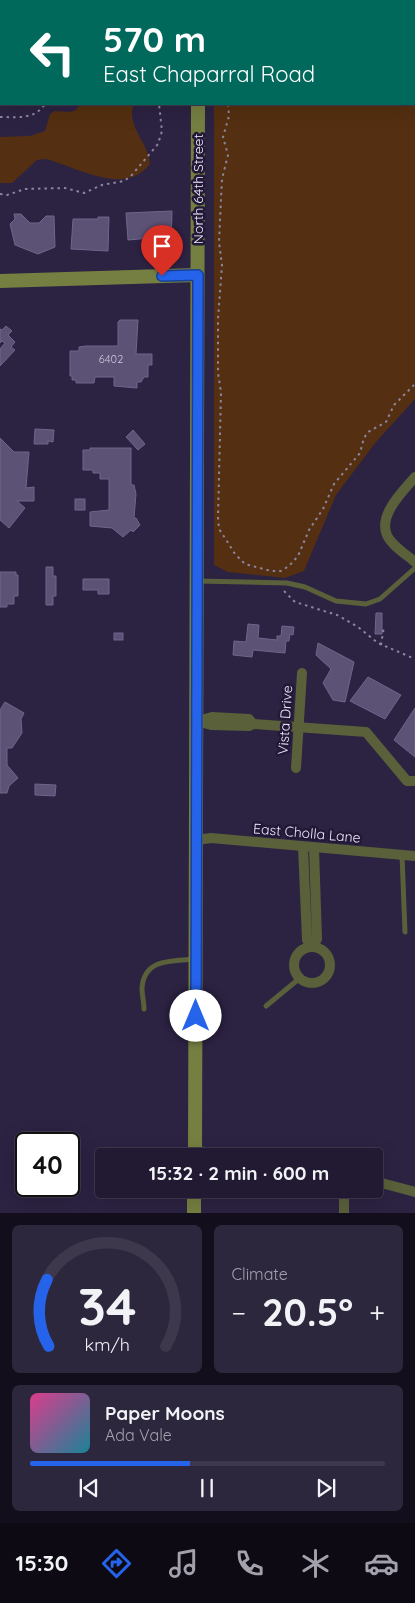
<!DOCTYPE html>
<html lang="en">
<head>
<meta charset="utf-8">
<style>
	:root { --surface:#211a32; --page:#2d273e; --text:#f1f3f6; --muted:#a2a1ac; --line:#3e384d; --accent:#2563eb }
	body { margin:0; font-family:Quicksand,sans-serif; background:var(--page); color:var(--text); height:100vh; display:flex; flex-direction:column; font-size:19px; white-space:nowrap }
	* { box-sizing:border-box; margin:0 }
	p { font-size:16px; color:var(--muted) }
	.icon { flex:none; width:28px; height:28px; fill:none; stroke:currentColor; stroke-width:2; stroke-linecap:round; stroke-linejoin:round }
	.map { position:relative; height:1213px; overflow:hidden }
	.side { display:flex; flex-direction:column; gap:12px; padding:12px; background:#120e1c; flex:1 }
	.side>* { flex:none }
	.hud { position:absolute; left:0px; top:0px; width:415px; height:105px; box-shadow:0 5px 20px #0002,0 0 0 1px var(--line); background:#00695c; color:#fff; overflow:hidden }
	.speed { position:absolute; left:15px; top:1132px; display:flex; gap:10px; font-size:25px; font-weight:700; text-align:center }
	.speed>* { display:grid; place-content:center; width:65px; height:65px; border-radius:50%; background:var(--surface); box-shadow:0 5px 20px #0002,0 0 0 1px var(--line); line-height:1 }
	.speed .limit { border:2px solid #111; border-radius:8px; background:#fff; color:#111 }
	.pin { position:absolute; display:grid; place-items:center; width:42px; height:42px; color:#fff; margin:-51px -21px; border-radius:50% 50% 50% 0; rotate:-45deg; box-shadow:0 0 5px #0007 }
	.pin .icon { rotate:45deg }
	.me { position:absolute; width:55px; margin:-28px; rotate:0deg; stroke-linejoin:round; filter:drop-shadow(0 0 4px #0008) }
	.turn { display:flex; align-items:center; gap:18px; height:105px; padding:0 20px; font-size:22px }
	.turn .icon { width:65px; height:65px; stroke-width:2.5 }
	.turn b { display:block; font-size:35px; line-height:42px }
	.big { font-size:38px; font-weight:700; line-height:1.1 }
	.side .tile { flex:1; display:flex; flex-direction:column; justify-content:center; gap:8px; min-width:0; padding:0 18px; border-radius:8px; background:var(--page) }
	.side .dial { align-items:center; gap:0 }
	.dial svg { height:130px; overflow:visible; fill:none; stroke:var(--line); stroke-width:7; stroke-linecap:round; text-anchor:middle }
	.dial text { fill:var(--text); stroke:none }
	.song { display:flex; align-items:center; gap:15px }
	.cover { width:60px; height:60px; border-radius:8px; background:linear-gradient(135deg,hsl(330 70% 55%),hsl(190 70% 35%)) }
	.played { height:5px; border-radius:2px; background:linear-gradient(90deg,var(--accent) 45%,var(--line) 45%) }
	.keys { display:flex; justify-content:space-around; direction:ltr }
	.heat { display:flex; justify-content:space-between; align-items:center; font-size:28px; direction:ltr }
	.side .tiles { flex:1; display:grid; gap:12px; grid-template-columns:1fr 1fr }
	.tile:last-child { grid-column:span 2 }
	.trip { position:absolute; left:95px; top:1148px; width:288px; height:50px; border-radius:5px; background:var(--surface); box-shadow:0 5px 20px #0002,0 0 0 1px var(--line); font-weight:700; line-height:50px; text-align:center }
	.dock { display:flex; height:80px; justify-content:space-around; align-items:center; background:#0d0a14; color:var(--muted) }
	.dock .icon { width:35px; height:35px }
	.dock .selected { color:var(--accent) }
	.dock b { font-size:22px; color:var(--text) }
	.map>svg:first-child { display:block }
	.green { fill:#542f11 }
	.water { fill:#1d023d }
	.building { fill:#5c5276; stroke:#70658b }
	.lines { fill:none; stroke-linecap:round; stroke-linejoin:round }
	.path { stroke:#8c859e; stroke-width:2; stroke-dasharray:2.5 4; stroke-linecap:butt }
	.lane { stroke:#59603a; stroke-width:5 }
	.street { stroke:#59603a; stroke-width:10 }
	.secondary { stroke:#757f41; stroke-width:14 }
	.route-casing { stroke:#184099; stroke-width:12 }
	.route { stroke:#2563eb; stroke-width:9 }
	.labels { text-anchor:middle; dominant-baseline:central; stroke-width:5; stroke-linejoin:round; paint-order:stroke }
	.number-label { font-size:11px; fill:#cac5da }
	.street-label { font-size:14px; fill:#efebfc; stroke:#221837 }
</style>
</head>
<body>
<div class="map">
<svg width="415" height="1213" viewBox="0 0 415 1213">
	<rect width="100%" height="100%" fill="#2c2242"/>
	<g class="green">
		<path d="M214 0H415V399L376 442 336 495 304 571 285 578 228 572 214 565V104H414V1Z"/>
		<path d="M80 104H134C125 125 149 143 150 164 125 197 77 167 46 159L37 160 12 183H0V137L30 136 45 131 50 114 55 111 70 112 76 110Z"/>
	</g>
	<path class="water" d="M377 0H415V94L414 1Z"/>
	<g class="building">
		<path d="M172 211 171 251 152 252 151 238 128 240 126 213Z"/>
		<path d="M14 214H21L30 223H39L46 216H54L55 247 38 254 15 245 10 224 15 219Z"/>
		<path d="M98 217H109L108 251 71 249 73 219H98Z"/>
		<path d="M120 320H138L136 354H152V365H148V377H144L141 382H137V388L114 386V377H95L94 383H76V380H72V376H70V351H79V347L86 346H118V322Z"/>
		<path d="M6 326 12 331 8 335 15 342 11 347 15 350 0 366V349L5 343 2 341 0 343V329L2 330Z"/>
		<path d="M35 429 54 430 53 442 48 441V444H34Z"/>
		<path d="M133 430 145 444 138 450 126 437Z"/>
		<path d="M0 438 14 452H29L26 488 34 487V501H17L25 508 9 528 0 520Z"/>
		<path d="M90 448H131V485H134L136 494 134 518H136L140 525 133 532 131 530 123 537 112 528 90 526V512L109 510V479H100V473H93V470H83V450H90Z"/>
		<rect x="75" y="499" width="10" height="11"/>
		<path d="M46 567H53V576H56V596H53V605H46Z"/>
		<path d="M0 572H16V575H18V596H14V604H7V607H0Z"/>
		<path d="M83 579H109V594H98V590H83Z"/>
		<path d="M376 613H382V634H375Z"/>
		<path d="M248 624 259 625 258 638 277 640V636H281L282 626 294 627 293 635 290 634 289 641H286L285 653 253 650 252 657 233 655 234 641 246 642Z"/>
		<rect x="114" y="633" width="9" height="7"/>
		<path d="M318 643 354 662 345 702 333 700 323 683 331 669 316 655Z"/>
		<path d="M368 677 401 695 385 719 350 701Z"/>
		<path d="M5 702 24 713 21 719 22 733 12 748H7V765L18 778 9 786 7 793H0V710Z"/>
		<path d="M415 708V757L394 740Z"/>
		<path d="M35 784 56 785 55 796 35 795Z"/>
	</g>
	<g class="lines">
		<g class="path">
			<path d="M171 0V1"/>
			<path d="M221 0 222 1"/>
			<path d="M64 1V0"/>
			<path d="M228 104 229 116 223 137 228 155 222 179 219 242 222 265 218 319V373L221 392 218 518 219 529 225 538 235 554 245 564 271 571H281L289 566 298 556 309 530 323 509 334 484 360 453 364 438 368 432 386 422 394 405 415 384"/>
			<path d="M0 117C18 117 34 120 45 104"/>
			<path d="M0 194 7 195 25 189 65 188 84 193 102 185 124 181 131 176 158 144 162 131 159 104"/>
			<path d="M284 591 295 602 337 615 358 627 378 643 415 659"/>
			<path d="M381 645 384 626"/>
		</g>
		<g class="lane">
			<path d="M198 581 287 583 305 587 336 601 366 604 380 599 415 568"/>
			<path d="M402 855 405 932"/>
			<path d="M266 1006 300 978"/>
			<path d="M144 1009C144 1002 142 995 142 988 144 958 173 961 195 959"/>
		</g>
		<g class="street">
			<path d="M0 8 1 4"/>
			<path d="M0 61 1 59"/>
			<path d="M415 477C403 491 378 515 387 535 391 545 407 555 415 562"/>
			<path d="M197 721 211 725 249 726 253 724 366 732 407 781H415"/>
			<path d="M198 721 212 717 249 719 253 724"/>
			<path d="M296 768 302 673"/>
			<path d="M196 840 211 838 415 856"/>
			<path d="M303 847 307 940 312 947 317 939 314 848"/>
			<circle cx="312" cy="965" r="18"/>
			<path d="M195 1151 249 1156"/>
			<path d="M374 1181 415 1192"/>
			<path d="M344 1189V1213"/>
		</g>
		<g class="secondary">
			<path d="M199 1V0"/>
			<path d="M0 281 197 275"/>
			<path d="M195 1156 198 104"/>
			<path d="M194 1213V1189"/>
		</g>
	</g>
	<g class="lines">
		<defs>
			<path id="route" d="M162 276 198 275 196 1016"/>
		</defs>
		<use href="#route" class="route-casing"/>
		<use href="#route" class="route"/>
	</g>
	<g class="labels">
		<g class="number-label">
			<text x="111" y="359">6402</text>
		</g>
		<g class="street-label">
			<text transform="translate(198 189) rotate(-90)">North 64th Street</text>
			<text transform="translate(285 720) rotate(-86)">Vista Drive</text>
			<text transform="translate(307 833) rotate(5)">East Cholla Lane</text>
		</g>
	</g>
</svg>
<div class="speed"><div class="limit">40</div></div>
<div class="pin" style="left:162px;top:276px;background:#d93025"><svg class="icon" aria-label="arrive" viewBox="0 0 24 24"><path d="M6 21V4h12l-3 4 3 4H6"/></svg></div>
<svg class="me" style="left:196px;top:1016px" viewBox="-20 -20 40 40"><circle r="19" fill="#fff"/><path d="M0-13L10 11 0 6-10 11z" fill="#2563eb"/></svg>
<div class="trip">15:32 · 2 min · 600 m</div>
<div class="hud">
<div class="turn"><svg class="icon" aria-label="left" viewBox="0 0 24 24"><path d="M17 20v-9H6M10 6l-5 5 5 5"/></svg><div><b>570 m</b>East Chaparral Road</div></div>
</div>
</div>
<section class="side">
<div class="tiles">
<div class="tile dial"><svg viewBox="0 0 100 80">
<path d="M14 69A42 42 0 1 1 86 69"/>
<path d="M14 69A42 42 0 0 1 13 28" stroke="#2563eb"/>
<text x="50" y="56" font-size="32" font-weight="700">34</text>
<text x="50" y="72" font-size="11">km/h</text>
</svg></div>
<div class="tile"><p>Climate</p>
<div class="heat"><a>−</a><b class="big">20.5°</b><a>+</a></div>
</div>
<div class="tile">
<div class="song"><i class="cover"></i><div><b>Paper Moons</b><p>Ada Vale</p></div></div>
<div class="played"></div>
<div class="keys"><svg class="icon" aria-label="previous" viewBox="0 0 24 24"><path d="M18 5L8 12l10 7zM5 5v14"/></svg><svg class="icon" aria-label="pause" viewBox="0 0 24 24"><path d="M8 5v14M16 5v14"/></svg><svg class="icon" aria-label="next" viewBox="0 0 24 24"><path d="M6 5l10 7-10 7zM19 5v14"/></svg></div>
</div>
</div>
</section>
<nav class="dock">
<b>15:30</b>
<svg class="icon selected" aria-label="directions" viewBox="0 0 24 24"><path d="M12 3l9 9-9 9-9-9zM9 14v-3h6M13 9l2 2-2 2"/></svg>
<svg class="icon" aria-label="music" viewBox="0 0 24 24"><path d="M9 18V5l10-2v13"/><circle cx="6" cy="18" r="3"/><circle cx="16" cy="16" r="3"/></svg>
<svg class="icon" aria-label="phone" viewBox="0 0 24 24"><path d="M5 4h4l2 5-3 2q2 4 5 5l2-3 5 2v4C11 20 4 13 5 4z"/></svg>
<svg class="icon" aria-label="climate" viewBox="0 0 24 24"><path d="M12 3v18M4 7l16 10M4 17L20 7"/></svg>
<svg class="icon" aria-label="car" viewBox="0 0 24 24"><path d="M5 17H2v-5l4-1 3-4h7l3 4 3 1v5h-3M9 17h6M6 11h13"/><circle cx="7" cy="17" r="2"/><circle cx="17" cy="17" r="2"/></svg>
</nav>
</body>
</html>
